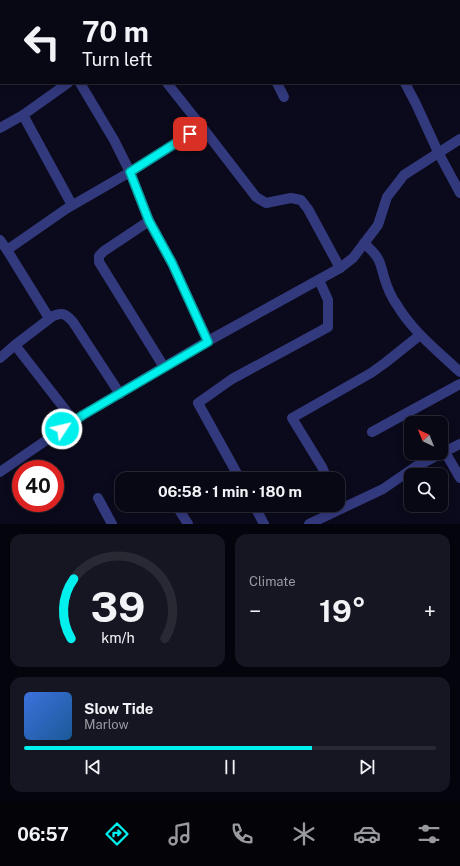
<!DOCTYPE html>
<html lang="en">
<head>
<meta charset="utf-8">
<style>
	:root { --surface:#080815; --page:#161622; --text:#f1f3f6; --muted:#989aa0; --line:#292934; --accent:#00f0ed }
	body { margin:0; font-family:"Public Sans",sans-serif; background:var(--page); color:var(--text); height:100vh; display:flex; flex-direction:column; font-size:15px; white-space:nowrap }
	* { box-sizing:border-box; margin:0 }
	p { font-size:13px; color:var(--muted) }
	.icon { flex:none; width:22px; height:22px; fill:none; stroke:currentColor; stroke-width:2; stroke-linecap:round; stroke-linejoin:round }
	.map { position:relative; height:524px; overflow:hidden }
	.details { display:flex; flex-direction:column; gap:10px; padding:10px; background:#04040c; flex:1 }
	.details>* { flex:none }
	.guide { position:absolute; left:0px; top:0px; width:460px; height:84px; box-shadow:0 2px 10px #0003,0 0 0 1px var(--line); background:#080815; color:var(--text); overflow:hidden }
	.needle { width:26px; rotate:317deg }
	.buttons { position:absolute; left:404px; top:416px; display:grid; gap:8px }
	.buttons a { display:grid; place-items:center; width:44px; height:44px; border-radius:8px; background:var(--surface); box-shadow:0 2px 10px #0003,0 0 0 1px var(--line); font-size:20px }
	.speed { position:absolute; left:12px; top:460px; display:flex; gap:8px; font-size:20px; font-weight:700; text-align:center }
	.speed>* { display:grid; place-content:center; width:52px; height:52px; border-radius:50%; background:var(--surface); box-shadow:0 2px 10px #0003,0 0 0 1px var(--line); line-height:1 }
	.speed .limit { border:6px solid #d22; background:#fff; color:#111 }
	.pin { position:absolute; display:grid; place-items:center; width:34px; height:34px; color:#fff; margin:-17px; border-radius:8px; box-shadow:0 2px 6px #0006 }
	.me { position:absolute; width:44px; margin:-22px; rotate:55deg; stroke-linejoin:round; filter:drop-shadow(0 0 3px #0008) }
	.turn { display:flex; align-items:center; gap:14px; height:84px; padding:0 16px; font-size:18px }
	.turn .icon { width:52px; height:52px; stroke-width:2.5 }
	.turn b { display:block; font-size:28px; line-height:34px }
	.big { font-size:30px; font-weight:700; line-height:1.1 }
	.details .widget { flex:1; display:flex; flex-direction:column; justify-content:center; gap:6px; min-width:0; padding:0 14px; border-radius:12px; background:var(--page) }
	.details .dial { align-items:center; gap:0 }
	.dial svg { height:104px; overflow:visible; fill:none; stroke:var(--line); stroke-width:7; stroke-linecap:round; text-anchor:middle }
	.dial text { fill:var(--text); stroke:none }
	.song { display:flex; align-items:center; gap:12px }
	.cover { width:48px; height:48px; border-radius:6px; background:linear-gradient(135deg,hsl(220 70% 55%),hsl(210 70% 35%)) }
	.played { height:4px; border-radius:2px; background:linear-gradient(90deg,var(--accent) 70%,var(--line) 70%) }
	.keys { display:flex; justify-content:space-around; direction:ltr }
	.heat { display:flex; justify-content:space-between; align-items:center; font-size:22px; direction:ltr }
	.details .tiles { flex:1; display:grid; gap:10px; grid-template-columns:1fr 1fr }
	.widget:last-child { grid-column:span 2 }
	.trip { position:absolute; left:115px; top:472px; width:230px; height:40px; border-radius:12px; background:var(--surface); box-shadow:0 2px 10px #0003,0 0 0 1px var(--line); font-weight:700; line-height:40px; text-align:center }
	.tabs { display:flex; height:64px; justify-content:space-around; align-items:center; background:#030308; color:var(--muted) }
	.tabs .icon { width:28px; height:28px }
	.tabs .selected { color:var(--accent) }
	.tabs b { font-size:18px; color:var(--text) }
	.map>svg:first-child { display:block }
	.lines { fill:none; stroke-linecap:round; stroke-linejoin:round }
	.minor { stroke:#33397d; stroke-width:10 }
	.tertiary { stroke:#33397d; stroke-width:10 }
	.route-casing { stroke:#009c9a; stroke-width:10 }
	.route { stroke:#00f0ed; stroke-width:7 }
</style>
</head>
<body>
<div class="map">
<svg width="460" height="524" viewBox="0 0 460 524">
	<rect width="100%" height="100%" fill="#0b0a1c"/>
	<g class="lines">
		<g class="minor">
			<path d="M27 0V1"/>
			<path d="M107 0V1"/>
			<path d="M229 0 230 1"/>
			<path d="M447 0 448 1"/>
			<path d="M459 16 460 17"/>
			<path d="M80 83 114 140 130 172 149 221 172 263 208 341"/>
			<path d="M167 83 202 127"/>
			<path d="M277 83 284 97"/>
			<path d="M405 83 416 104 438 152 460 193"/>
			<path d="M23 115 68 83"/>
			<path d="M0 128 23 115 72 205"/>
			<path d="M149 221 104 251 99 256V262L164 367"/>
			<path d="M0 240 7 250 66 209 130 172 202 127 256 197 266 203 291 198 301 200 308 209 340 268"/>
			<path d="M364 243C369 248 373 251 377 257 381 263 382 270 384 277 387 287 391 297 397 305 413 332 438 351 460 372"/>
			<path d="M7 250 49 318"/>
			<path d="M15 345 53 316C63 312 66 314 73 322L120 394"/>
			<path d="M0 358 15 345 74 421"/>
			<path d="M372 432 460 384"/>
			<path d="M445 452 460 478"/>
			<path d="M240 479 198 403 232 379 328 327V300L319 280"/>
			<path d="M327 479 322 467 292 418 371 373 385 363 420 335"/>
			<path d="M98 498 112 524"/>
			<path d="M176 505 188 524"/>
			<path d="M254 505 264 524"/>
			<path d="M309 524 383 489 415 467 460 444"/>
		</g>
		<path class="tertiary" d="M0 472 83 415 208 341 340 268 353 258 378 225 387 197 404 175 460 139"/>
	</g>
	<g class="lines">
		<defs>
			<path id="route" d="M62 429 83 415 208 342 172 263 149 221 130 172 190 134"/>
		</defs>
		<use href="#route" class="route-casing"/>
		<use href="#route" class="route"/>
	</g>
</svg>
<div class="buttons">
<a><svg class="needle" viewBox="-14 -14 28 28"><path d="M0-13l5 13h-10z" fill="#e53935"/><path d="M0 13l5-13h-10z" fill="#989aa0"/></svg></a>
<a><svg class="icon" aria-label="search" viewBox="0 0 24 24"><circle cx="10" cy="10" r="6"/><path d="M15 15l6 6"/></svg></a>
</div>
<div class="speed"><div class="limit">40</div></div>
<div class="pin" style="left:190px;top:134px;background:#d93025"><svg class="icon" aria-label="arrive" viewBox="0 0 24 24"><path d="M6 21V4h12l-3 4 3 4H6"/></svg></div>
<svg class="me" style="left:62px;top:429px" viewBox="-20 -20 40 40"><circle r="17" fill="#00f0ed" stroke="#fff" stroke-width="3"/><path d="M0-11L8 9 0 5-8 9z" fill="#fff"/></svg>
<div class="trip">06:58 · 1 min · 180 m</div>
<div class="guide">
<div class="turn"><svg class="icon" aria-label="left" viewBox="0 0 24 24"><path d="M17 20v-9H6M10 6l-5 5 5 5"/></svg><div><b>70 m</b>Turn left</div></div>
</div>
</div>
<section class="details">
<div class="tiles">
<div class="widget dial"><svg viewBox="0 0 100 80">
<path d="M14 69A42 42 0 1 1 86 69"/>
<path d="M14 69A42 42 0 0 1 16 23" stroke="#00f0ed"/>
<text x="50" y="56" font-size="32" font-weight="700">39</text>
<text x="50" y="72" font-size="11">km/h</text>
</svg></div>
<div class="widget"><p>Climate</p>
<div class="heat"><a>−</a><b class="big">19°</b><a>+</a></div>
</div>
<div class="widget">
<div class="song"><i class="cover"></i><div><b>Slow Tide</b><p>Marlow</p></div></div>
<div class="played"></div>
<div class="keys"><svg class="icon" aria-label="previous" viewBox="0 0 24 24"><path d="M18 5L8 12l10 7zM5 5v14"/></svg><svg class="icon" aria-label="pause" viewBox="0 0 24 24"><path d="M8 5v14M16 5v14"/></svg><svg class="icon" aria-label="next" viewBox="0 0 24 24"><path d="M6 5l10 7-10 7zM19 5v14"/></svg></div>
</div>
</div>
</section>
<nav class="tabs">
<b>06:57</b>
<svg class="icon selected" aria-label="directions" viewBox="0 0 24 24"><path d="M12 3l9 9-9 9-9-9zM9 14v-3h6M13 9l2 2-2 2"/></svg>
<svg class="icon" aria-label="music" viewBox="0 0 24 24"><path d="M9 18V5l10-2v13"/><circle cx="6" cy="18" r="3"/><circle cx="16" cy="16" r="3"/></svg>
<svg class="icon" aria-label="phone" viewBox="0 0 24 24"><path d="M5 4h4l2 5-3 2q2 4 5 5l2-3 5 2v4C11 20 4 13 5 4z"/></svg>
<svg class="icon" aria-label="climate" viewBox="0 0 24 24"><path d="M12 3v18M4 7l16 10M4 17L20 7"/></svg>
<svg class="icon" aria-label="car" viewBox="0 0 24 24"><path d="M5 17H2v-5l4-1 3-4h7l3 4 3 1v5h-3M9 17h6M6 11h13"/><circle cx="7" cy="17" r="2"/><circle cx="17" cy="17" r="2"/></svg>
<svg class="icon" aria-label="filters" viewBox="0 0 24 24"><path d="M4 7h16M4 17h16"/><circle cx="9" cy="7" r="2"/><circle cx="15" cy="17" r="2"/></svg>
</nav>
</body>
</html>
